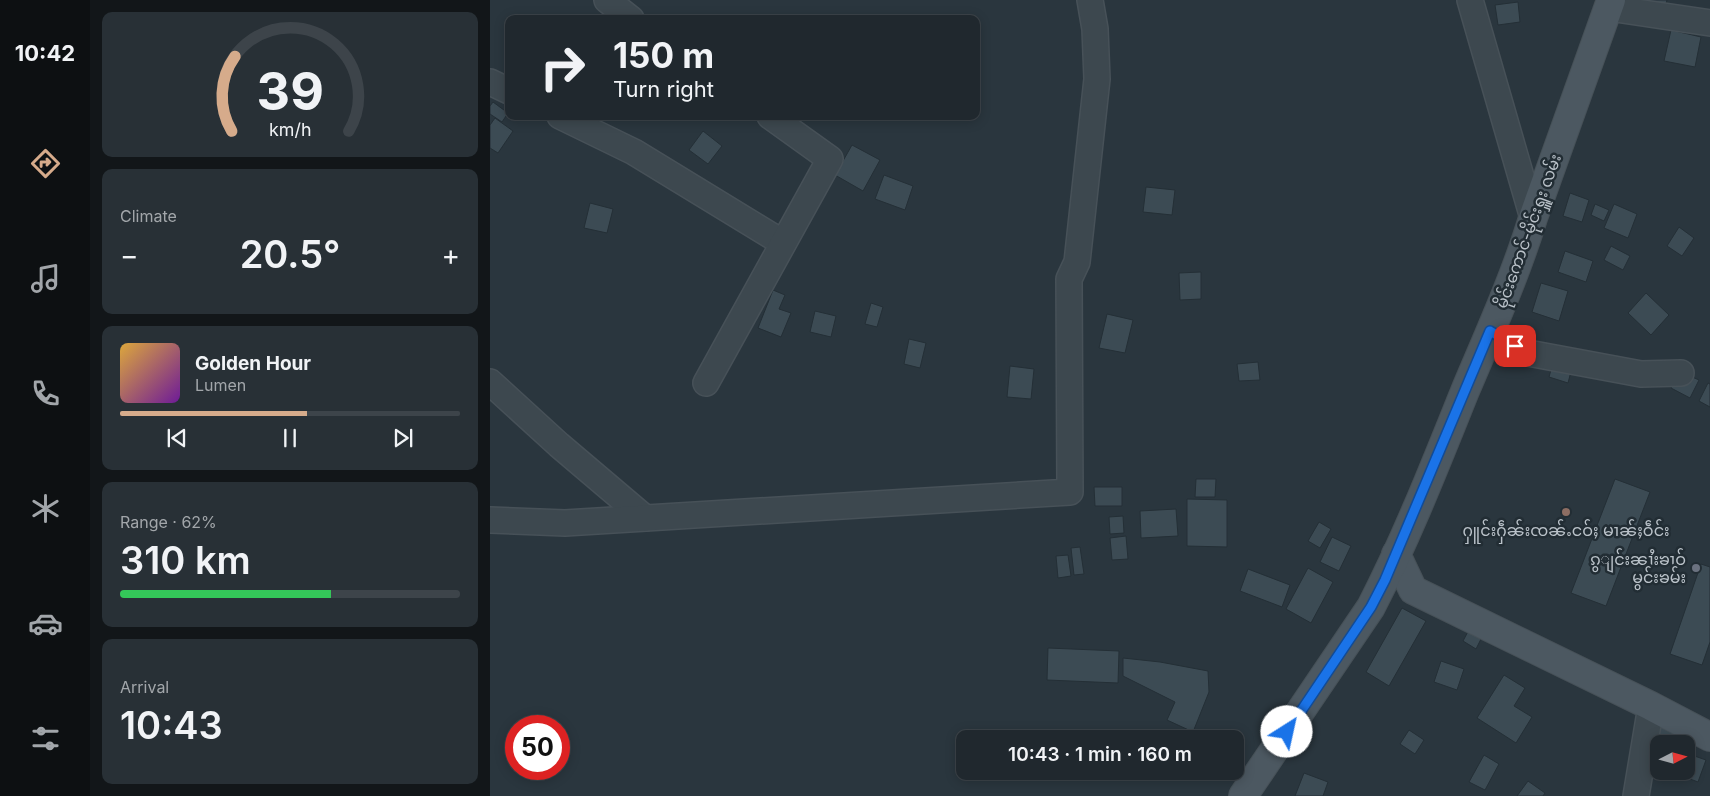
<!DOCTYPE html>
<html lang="en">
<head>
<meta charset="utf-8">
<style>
	:root { --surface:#20282e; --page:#283036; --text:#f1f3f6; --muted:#a2a6aa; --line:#3d444a; --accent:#d6ab8b }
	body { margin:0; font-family:Inter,"Noto Sans Myanmar",sans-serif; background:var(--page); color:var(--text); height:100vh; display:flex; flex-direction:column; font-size:19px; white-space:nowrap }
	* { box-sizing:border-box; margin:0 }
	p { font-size:16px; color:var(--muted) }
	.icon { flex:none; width:28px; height:28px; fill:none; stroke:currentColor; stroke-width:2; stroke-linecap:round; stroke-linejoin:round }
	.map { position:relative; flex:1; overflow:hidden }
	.details { display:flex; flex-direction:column; gap:12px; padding:12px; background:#121619; width:400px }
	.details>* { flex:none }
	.top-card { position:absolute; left:15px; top:15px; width:475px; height:105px; border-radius:10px; box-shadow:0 2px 12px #0003,0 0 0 1px var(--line); background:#20282e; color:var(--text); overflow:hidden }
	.needle { width:32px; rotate:84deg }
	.buttons { position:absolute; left:1160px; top:735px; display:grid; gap:10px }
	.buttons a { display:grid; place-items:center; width:45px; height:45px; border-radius:10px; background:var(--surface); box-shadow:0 2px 12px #0003,0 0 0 1px var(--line); font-size:25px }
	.speed { position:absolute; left:15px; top:715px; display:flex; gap:10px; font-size:25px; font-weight:700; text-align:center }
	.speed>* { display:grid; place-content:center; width:65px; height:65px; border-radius:50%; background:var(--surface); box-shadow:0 2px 12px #0003,0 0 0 1px var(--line); line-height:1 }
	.speed .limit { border:8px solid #d22; background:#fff; color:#111 }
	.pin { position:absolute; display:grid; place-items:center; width:42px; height:42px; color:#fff; margin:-21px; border-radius:10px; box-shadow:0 2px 8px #0006 }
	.me { position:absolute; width:55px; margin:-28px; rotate:35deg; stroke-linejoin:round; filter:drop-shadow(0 0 4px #0008) }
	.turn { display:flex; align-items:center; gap:18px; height:105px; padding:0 25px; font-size:22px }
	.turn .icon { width:65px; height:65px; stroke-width:2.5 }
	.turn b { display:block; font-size:35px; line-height:42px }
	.big { font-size:38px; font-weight:600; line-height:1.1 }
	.details .widget { flex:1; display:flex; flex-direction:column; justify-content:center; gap:8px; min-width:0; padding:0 18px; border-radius:10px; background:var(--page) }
	.details .dial { align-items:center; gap:0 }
	.dial svg { height:130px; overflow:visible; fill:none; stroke:var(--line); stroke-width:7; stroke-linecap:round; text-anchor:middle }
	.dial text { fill:var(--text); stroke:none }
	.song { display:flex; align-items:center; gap:15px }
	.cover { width:60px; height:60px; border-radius:8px; background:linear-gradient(135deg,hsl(40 70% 55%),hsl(280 70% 35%)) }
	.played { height:5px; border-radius:2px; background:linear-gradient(90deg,var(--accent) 55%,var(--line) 55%) }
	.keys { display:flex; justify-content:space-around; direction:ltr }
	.heat { display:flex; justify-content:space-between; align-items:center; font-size:28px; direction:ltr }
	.charge { height:8px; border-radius:4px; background:linear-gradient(90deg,#34c759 62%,var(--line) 0) }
	.trip { position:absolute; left:466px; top:730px; width:288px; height:50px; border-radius:10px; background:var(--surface); box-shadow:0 2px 12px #0003,0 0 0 1px var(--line); font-weight:600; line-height:50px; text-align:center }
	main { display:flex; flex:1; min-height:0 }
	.menu { display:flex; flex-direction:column; width:90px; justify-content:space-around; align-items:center; background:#0d1012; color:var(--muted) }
	.menu .icon { width:35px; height:35px }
	.menu .on { color:var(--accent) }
	.menu b { font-size:22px; color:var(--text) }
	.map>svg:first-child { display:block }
	.building { fill:#3c4b54; stroke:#242f36 }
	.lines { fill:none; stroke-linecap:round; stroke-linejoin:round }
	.minor-casing { stroke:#475158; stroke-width:28 }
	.secondary-casing { stroke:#475158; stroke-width:30 }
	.minor { stroke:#3d484f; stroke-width:25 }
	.secondary { stroke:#4c5861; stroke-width:28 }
	.route-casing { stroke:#114b97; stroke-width:12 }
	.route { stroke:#1a73e8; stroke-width:9 }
	.education-dot { fill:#8d6e63; stroke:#222d34; stroke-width:2 }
	.worship-dot { fill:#6b7280; stroke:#222d34; stroke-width:2 }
	.labels { text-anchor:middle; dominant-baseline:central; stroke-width:5; stroke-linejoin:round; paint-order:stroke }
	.street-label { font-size:16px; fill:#bac2c9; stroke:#222d34 }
	.poi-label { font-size:16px; fill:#bac2c9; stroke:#222d34 }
</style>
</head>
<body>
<main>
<nav class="menu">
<b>10:42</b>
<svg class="icon on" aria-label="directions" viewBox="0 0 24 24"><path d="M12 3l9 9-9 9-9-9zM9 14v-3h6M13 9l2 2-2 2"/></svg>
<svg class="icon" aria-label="music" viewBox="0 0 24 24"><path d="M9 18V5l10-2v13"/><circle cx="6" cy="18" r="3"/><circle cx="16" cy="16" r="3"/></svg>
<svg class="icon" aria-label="phone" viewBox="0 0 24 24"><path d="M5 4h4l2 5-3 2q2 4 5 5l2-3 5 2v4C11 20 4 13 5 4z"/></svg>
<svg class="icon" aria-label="climate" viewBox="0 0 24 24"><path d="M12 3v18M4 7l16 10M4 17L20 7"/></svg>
<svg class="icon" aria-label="car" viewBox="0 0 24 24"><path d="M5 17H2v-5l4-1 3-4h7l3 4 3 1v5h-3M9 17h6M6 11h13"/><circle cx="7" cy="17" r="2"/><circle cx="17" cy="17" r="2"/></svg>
<svg class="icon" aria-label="filters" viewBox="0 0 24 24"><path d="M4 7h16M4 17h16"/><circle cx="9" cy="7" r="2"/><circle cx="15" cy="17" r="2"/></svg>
</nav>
<section class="details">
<div class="widget dial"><svg viewBox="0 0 100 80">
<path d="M14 69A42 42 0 1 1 86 69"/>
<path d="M14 69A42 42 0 0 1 16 23" stroke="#d6ab8b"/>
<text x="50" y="56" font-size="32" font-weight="700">39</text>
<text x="50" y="72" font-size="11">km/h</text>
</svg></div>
<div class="widget"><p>Climate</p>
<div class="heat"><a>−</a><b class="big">20.5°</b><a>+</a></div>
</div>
<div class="widget">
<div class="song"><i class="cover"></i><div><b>Golden Hour</b><p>Lumen</p></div></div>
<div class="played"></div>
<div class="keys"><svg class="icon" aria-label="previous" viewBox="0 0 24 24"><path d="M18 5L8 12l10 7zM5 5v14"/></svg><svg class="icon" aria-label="pause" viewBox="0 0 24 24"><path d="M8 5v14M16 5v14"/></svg><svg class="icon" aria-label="next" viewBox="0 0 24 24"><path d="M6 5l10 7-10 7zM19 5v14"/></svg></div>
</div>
<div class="widget"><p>Range · 62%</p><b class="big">310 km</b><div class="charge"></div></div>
<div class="widget"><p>Arrival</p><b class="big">10:43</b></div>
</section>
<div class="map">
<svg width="1220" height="796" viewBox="0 0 1220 796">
	<rect width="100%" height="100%" fill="#2a363e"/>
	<g class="building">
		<path d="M1141 0H1177L1176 4Z"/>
		<path d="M1028 2 1030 22 1008 25 1005 5Z"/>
		<path d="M1181 30 1211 37 1205 67 1174 61Z"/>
		<path d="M3 102 18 113 12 122 0 114V106Z"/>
		<path d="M5 118 23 131 8 153 0 148V125Z"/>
		<path d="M213 131 232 146 218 164 199 150Z"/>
		<path d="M362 145 390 160 373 191 345 175Z"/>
		<path d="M394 175 423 186 415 210 385 199Z"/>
		<path d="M656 187 685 190 682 215 653 212Z"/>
		<path d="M1080 193 1099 200 1092 222 1073 216Z"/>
		<path d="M100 203 123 209 117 233 94 228Z"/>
		<path d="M1105 204 1119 210 1114 221 1101 215Z"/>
		<path d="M1124 204 1147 214 1138 238 1114 228Z"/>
		<path d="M1189 227 1204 238 1192 256 1177 246Z"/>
		<path d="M1121 246 1140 256 1133 270 1114 260Z"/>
		<path d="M1075 251 1103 261 1096 282 1068 272Z"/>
		<path d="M711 272V299L690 300 689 273Z"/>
		<path d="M1051 283 1078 291 1069 321 1042 312Z"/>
		<path d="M283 290 295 295 289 309 301 313 291 337 268 328Z"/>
		<path d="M1156 293 1179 315 1161 335 1138 313Z"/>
		<path d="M381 303 393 307 387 327 375 324Z"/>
		<path d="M325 311 346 316 341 337 320 332Z"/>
		<path d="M617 314 643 320 635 353 609 348Z"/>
		<path d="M419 339 436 343 430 368 414 364Z"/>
		<path d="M1065 355 1084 360 1078 383 1059 377Z"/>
		<path d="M768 362 770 380 749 381 747 364Z"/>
		<path d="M520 366 544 369 541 399 517 397Z"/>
		<path d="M1189 371 1209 380 1200 398 1181 388Z"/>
		<path d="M1218 383 1220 384V407L1209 401Z"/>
		<path d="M706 479H726L725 497H705Z"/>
		<path d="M1125 479 1160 492 1116 606 1081 593Z"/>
		<path d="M604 487H632V506H605Z"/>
		<path d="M697 499 737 500V547L697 546Z"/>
		<path d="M686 509 688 536 651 538 650 511Z"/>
		<path d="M633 516 634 533 620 534 619 517Z"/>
		<path d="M829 522 841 529 830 548 818 541Z"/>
		<path d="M636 536 638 559 622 560 620 538Z"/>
		<path d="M842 537 861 546 849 571 830 562Z"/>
		<path d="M590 547 594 574 584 575 581 548Z"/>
		<path d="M578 555 581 576 568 578 566 556Z"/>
		<path d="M1211 564 1220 567V642L1212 665 1180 654Z"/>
		<path d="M818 568 843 582 821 623 796 609Z"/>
		<path d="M758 569 800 585 792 607 750 591Z"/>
		<path d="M912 608 936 621 899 686 876 672Z"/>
		<path d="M983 622 996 629 986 649 973 641Z"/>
		<path d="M558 648 629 651 628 683 557 680Z"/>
		<path d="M633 658 670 662 718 671 719 692 703 732 677 720 685 702 633 676Z"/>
		<path d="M951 661 974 669 967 690 944 682Z"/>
		<path d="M1014 675 1035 688 1024 706 1042 717 1026 743 987 718Z"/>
		<path d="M1167 714 1189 723 1181 744H1169V745L1157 741Z"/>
		<path d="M919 730 934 740 925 754 910 744Z"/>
		<path d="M1196 753 1216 760 1208 782 1179 771H1196Z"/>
		<path d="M994 755 1009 764 995 790 979 782Z"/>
		<path d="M814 773 838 782 833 796H805Z"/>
		<path d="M1038 781 1055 793 1053 796H1027Z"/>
	</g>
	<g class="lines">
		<defs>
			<g id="minor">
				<path d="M117 0 141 19"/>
				<path d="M980 0 1043 218"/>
				<path d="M1119 8 1220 23"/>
				<path d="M0 82 19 91"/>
				<path d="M70 116 144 152 293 243"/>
				<path d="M1000 331 1038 353 1151 374 1191 373"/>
				<path d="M0 382 69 445 155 518"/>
				<path d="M216 383 340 159 280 116"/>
				<path d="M0 520 75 523 580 492 579 279 587 262 607 79 605 29 600 0"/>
				<path d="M1146 796 1161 706"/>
			</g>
			<g id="secondary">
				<path d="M906 554 923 590 1161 706 1220 737"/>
				<path d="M753 796 881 607C917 537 946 463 975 391 999 334 1025 277 1043 218L1121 0"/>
			</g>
		</defs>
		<use href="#minor" class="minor-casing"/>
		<use href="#secondary" class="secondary-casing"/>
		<use href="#minor" class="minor"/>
		<use href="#secondary" class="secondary"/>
	</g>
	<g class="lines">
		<defs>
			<path id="route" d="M797 732 881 607 895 580 1000 331 1025 346"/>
		</defs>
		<use href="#route" class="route-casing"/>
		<use href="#route" class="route"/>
	</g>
	<circle class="education-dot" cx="1076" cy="512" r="5"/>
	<circle class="worship-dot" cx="1206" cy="568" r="5"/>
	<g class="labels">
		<g class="street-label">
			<text transform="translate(1038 231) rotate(-70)">မိုင်းကောင်-မိုင်းရှူး လမ်း</text>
		</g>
		<g class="poi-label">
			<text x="1076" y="530">ႁူင်းႁဵၼ်းၸၼ်ႉငဝ်ႈ မၢၼ်ႈဝဵင်း</text>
			<text x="1196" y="559" text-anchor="end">ၵွျင်းၼၢႆးၶၢဝ်<tspan x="1196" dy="18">မွင်းၶမ်း</tspan></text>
		</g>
	</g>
</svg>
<div class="buttons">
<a><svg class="needle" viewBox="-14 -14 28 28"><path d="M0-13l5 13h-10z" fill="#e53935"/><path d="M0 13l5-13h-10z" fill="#a2a6aa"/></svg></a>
</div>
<div class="speed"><div class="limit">50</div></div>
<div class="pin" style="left:1025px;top:346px;background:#d93025"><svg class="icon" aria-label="arrive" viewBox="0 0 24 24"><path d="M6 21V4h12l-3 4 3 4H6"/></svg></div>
<svg class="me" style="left:797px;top:732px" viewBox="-20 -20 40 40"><circle r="19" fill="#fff"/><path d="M0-13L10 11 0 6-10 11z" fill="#1a73e8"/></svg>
<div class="trip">10:43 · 1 min · 160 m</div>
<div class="top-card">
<div class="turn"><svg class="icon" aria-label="right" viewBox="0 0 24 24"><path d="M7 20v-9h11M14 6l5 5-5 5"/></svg><div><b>150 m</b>Turn right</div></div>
</div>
</div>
</main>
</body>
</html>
